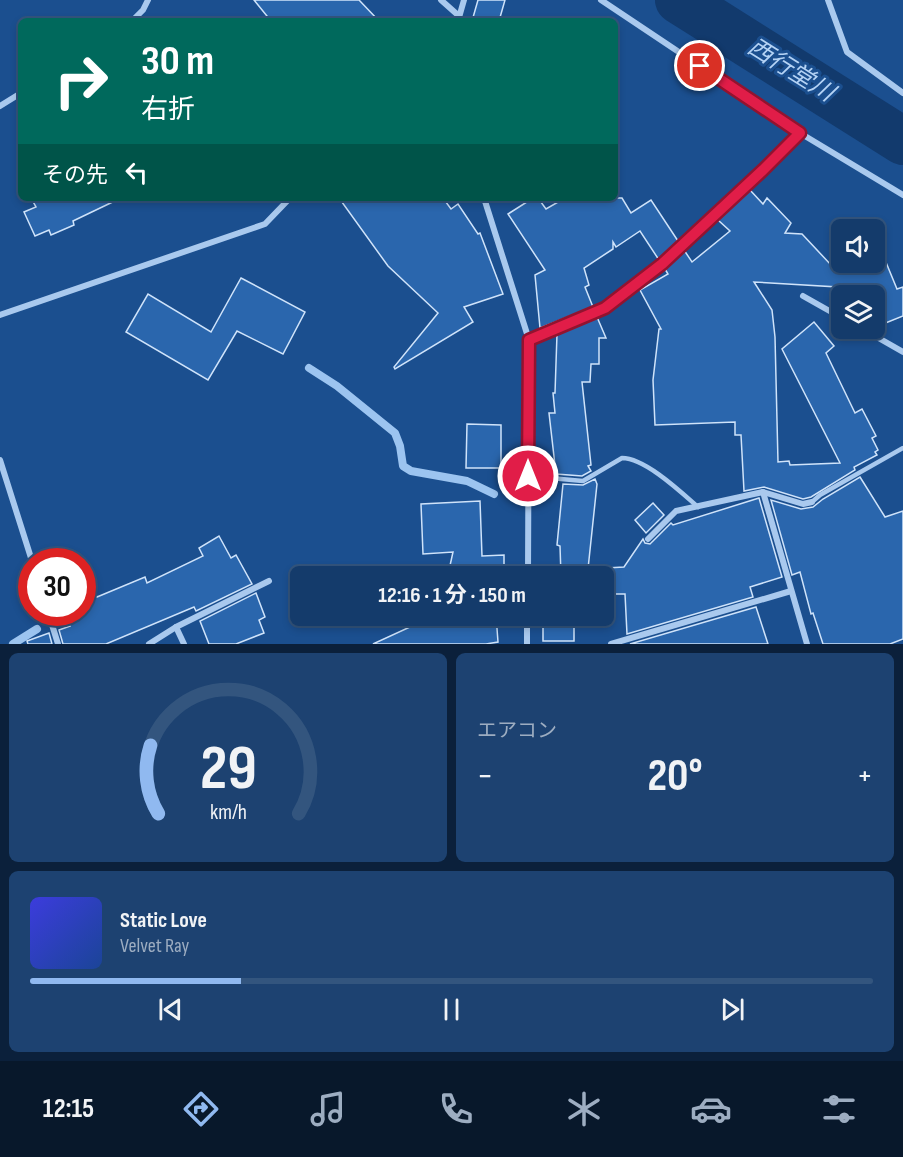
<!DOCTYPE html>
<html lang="ja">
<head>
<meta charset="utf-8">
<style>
	:root { --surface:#143b6b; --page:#1d4271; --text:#f1f3f6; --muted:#9dadc1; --line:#33557e; --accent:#90b9f0 }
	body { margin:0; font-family:"Sofia Sans Condensed","Noto Sans JP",sans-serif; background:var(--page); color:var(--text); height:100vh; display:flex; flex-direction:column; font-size:22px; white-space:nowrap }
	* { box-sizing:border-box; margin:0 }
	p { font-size:20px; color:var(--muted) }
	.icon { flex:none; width:33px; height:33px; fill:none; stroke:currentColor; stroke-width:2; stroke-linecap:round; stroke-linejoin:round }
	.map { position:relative; height:644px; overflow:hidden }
	.details { display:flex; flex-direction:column; gap:9px; padding:9px; background:#0b203b; flex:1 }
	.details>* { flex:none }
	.banner { position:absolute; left:18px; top:18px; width:600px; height:183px; border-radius:9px; box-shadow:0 3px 9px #0003,0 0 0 2px var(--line); background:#00695c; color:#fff; overflow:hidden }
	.fabs { position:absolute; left:831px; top:219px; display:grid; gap:12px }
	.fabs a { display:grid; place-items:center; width:54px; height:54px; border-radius:9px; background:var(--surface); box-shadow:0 3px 9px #0003,0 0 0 2px var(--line); font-size:30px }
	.speed { position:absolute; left:18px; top:548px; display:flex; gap:12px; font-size:30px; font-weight:700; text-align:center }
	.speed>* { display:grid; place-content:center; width:78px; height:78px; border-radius:50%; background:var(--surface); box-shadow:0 3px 9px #0003,0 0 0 2px var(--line); line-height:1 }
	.speed .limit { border:9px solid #d22; background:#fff; color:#111 }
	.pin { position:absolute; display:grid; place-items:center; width:51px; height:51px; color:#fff; margin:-26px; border:3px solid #fff; border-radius:50%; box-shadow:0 2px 6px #0007 }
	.me { position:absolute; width:66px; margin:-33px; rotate:0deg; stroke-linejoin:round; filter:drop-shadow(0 0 4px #0008) }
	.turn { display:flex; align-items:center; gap:21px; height:126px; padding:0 24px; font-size:27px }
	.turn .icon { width:78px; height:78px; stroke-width:2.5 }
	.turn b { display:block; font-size:42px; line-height:51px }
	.then { display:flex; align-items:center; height:57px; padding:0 24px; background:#0003; gap:12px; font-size:22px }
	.big { font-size:45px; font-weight:700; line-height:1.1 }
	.details .tile { flex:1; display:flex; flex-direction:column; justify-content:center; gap:9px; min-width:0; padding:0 21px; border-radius:9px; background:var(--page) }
	.details .dial { align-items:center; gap:0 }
	.dial svg { height:156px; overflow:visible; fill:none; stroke:var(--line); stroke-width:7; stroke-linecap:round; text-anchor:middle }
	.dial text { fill:var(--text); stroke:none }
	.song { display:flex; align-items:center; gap:18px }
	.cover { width:72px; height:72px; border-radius:9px; background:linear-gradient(135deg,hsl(240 70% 55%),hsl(220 70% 35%)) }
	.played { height:6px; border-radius:3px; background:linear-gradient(90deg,var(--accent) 25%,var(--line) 25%) }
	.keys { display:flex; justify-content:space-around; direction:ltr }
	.heat { display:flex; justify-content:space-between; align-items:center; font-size:33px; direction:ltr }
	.details .tiles { flex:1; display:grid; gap:9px; grid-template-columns:1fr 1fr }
	.tile:last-child { grid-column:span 2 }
	.trip { position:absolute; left:290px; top:566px; width:324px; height:60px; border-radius:9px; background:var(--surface); box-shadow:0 3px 9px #0003,0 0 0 2px var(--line); font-weight:700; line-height:60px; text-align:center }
	.tab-bar { display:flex; height:96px; justify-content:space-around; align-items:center; background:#08182b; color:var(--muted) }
	.tab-bar .icon { width:42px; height:42px }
	.tab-bar .current { color:var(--accent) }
	.tab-bar b { font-size:27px; color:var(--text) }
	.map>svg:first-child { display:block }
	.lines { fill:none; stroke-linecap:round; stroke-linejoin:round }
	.stream { stroke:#9cc4f0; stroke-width:8 }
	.river { stroke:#123a6d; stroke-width:48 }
	.building { fill:#2a66ad; stroke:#cfe3fa; stroke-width:1.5 }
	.lane { stroke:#a9c9ee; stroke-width:4.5 }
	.street { stroke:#a9c9ee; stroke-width:6 }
	.route-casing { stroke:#92132f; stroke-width:15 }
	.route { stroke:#e11d48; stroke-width:10 }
	.labels { text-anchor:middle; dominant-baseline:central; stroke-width:6; stroke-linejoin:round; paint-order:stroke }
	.water-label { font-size:24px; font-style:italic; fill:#b5d3f5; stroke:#1b4f8f }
</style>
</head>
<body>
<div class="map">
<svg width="903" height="644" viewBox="0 0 903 644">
	<rect width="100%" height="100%" fill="#1b4f8f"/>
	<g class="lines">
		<g class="stream">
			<path d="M309 368 337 386 395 433 400 446 403 466 411 471 467 481 494 494"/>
			<path d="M13 644 37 629"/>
		</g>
		<path class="river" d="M679 0 903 141"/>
	</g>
	<g class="building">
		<path d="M254 0H359L379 21H271Z"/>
		<path d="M478 0H505L499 21H472Z"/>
		<path d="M750 190 763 204 767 198 791 223 785 233 802 234 832 266 833 262H878L885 260 897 289 903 287V316L883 324 880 317 874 320V296H845L854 288 754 282 772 310 775 337 778 462 789 461 790 465 840 463 782 349 814 322 834 346 826 353 855 413 862 409 876 436 872 438 878 450 875 452 877 455 854 467 855 470 811 497 803 499 764 487 744 491 741 435H735V422L655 425 653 380 659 329H661L640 290 668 274 665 269 684 250 692 262 730 231 718 220Z"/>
		<path d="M31 198H121L73 221 74 225 51 235 49 230 35 236 24 212 36 207Z"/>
		<path d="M339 198H443L451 209 458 204 478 234 480 233 503 294 464 307 473 322 395 369 394 367 438 313 388 266Z"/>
		<path d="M533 198H538L546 209 565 198H622L631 213 651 200 678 241 659 260 640 231 616 247 613 242V249L584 268 589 285 585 287 593 307 540 328 535 275 545 270 508 214Z"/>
		<path d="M241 278 305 312 283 354 237 331 208 380 126 332 148 294 211 332Z"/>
		<path d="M597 317 606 338H599V364H591L590 382H582L591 465 588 466 591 471 582 476 556 474 549 413H555L553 393H555L557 334Z"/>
		<path d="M467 424 501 425V468H466Z"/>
		<path d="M860 477 885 517 903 511V639L890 644H823L813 613 811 614 800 572 792 575 771 500 801 509 813 507 823 499Z"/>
		<path d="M595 479 597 484 588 569 624 567 643 539 645 543 650 544 671 523 673 525 759 498 782 577 750 587 753 597 627 634 625 594H603V576H561L560 546 557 545 563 484 583 485Z"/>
		<path d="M480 501 482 556 504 555V576H458L460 573 449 570 453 552 423 554 421 504Z"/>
		<path d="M653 503 664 515 646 533 635 520Z"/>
		<path d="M219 536 231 558 236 555 252 584 196 611 194 607 106 644H63L59 630 70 626 62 612H82V572L97 597 145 577 147 583 203 556 199 548Z"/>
		<path d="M256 593 265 617 259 620 264 633 236 644H209L200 621Z"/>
		<path d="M756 607 768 644H630Z"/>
		<path d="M436 615H496L498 642 486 644H373Z"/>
		<rect x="543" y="615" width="31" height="26"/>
		<path d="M49 633 52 644H28L27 641Z"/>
	</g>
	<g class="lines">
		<g class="lane">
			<path d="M528 476 583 481 622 458C645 458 681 492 698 507"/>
			<path d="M812 502 820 495 903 448"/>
		</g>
		<g class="street">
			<path d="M441 0 459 16"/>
			<path d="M601 0 800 133 903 195"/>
			<path d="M828 0 847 52 903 93"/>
			<path d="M132 21 143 10 148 0"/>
			<path d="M458 21 464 0"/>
			<path d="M0 106 21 93"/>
			<path d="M484 198 529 340 528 576"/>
			<path d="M803 296 842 318"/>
			<path d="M0 315 265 224 290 198"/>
			<path d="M861 328 903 352"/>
			<path d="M529 340 605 308 662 264 763 170 800 133"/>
			<path d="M0 460 32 561"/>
			<path d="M763 492 807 644"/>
			<path d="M648 539 676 511 763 492 803 504 812 502"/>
			<path d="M48 612 58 644"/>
			<path d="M176 627 184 644"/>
			<path d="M149 644 176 627 269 581"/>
			<path d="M527 644V615"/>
			<path d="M611 644 791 591"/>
		</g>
	</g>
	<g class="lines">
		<defs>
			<path id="route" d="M528 476 529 340 605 308 662 264 763 170 800 133 700 66"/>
		</defs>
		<use href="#route" class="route-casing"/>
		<use href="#route" class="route"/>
	</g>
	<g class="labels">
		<g class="water-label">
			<text transform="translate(791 70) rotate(32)">西行堂川</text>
		</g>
	</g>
</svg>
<div class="fabs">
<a><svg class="icon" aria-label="sound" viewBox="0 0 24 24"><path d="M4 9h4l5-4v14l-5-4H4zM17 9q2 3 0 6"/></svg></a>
<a><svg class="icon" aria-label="layers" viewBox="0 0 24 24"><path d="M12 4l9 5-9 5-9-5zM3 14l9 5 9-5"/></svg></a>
</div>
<div class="speed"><div class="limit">30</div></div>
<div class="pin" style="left:700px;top:66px;background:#d93025"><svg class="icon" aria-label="arrive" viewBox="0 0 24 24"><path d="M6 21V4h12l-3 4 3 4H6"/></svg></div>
<svg class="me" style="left:528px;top:476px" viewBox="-20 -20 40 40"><circle r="17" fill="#e11d48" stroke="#fff" stroke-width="3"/><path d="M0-11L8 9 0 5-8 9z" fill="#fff"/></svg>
<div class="trip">12:16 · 1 分 · 150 m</div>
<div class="banner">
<div class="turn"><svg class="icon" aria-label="right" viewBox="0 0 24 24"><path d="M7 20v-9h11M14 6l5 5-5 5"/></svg><div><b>30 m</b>右折</div></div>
<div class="then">その先<svg class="icon" aria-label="left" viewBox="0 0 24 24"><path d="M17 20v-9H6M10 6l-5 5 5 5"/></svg></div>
</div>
</div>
<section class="details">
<div class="tiles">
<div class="tile dial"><svg viewBox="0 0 100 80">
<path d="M14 69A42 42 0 1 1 86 69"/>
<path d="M14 69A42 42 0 0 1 10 34" stroke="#90b9f0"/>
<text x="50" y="56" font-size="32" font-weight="700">29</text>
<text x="50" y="72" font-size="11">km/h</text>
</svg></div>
<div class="tile"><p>エアコン</p>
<div class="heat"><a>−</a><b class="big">20°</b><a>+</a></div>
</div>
<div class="tile">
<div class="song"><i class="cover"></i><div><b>Static Love</b><p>Velvet Ray</p></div></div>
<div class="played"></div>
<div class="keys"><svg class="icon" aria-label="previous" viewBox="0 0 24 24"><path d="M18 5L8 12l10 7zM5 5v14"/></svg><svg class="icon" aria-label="pause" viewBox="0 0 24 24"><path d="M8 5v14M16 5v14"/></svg><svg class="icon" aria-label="next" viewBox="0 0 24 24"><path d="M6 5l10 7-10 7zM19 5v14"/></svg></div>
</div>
</div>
</section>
<nav class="tab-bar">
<b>12:15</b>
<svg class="icon current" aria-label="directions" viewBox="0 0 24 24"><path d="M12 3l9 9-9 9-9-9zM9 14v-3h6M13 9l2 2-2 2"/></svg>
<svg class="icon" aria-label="music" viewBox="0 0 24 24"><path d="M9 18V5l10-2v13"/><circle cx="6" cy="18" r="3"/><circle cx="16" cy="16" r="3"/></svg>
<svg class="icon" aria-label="phone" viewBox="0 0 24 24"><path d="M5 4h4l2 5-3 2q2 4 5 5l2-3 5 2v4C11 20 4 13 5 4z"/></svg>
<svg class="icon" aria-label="climate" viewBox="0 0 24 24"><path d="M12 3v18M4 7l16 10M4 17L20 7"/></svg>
<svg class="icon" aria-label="car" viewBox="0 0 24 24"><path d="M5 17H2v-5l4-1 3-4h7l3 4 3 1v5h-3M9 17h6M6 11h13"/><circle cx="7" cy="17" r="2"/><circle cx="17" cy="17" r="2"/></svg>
<svg class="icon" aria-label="filters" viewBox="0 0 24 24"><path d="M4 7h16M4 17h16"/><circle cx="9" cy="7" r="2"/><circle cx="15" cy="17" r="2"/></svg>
</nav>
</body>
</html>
